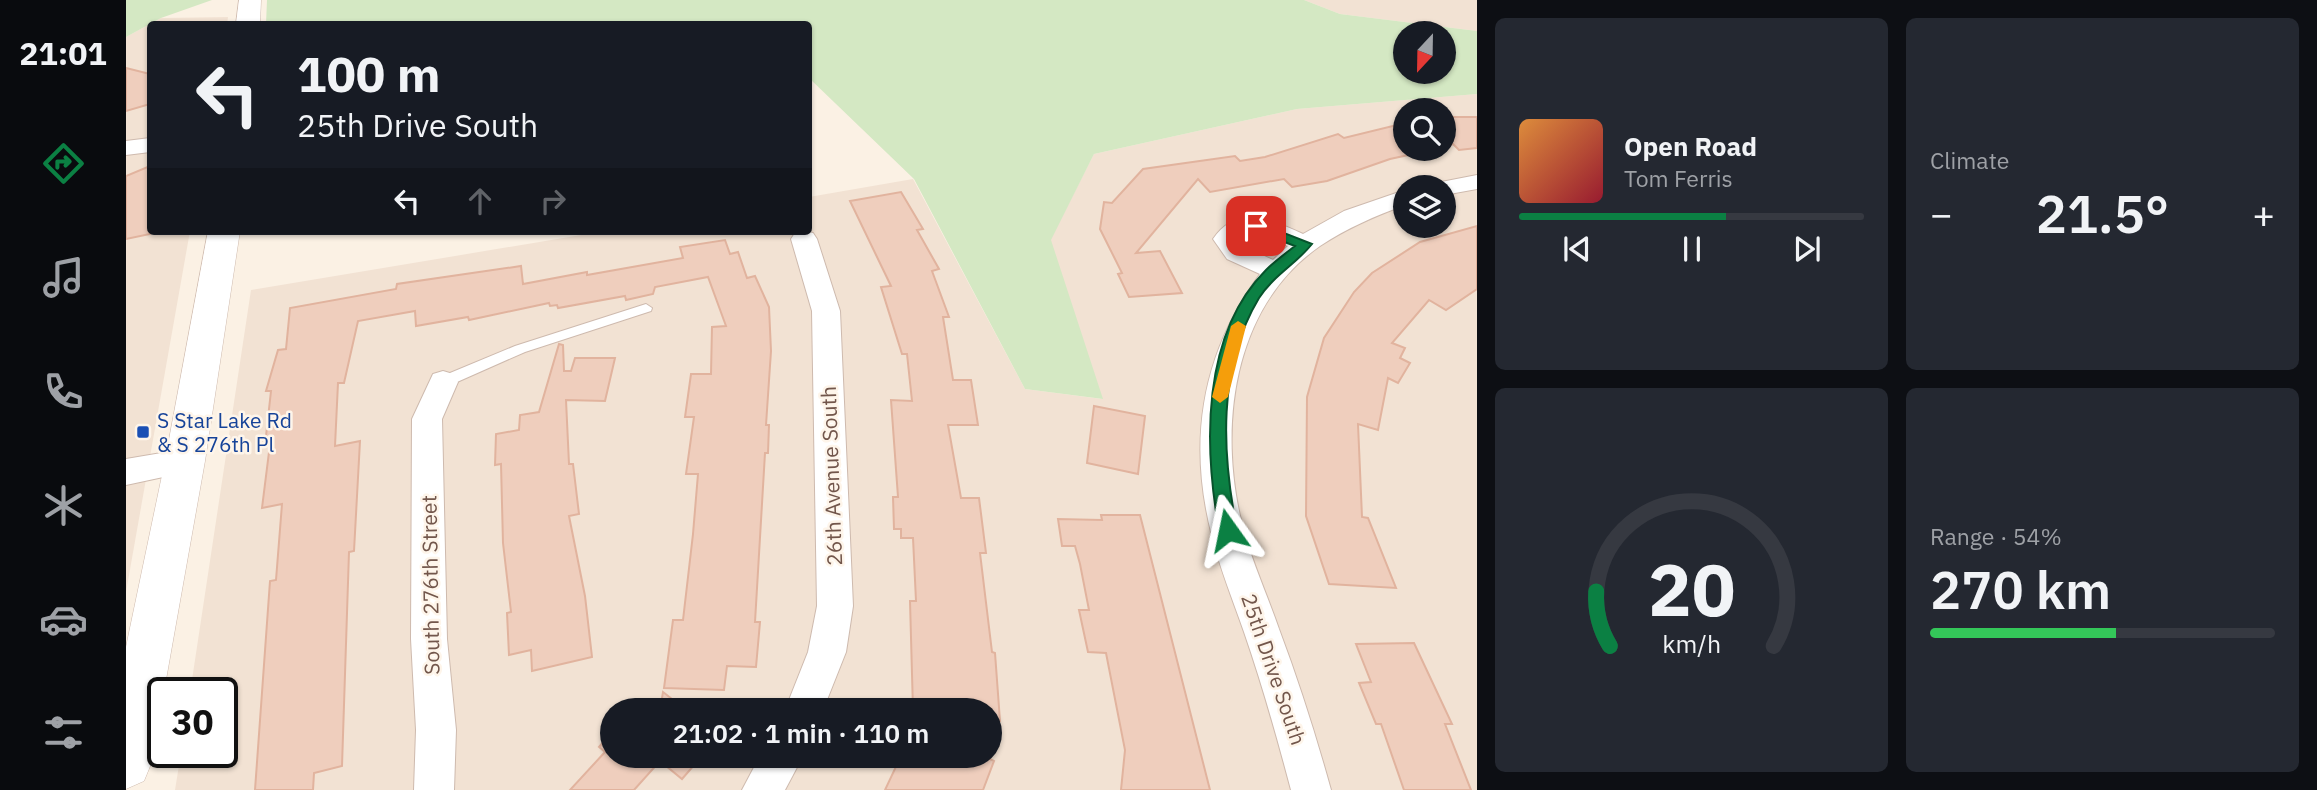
<!DOCTYPE html>
<html lang="en">
<head>
<meta charset="utf-8">
<style>
	:root { --surface:#171b24; --page:#242831; --text:#f1f3f6; --muted:#9ea1a6; --line:#363941; --accent:#0b8043 }
	body { margin:0; font-family:"IBM Plex Sans",sans-serif; background:var(--page); color:var(--text); height:100vh; display:flex; flex-direction:column; font-size:26px; white-space:nowrap }
	* { box-sizing:border-box; margin:0 }
	p { font-size:23px; color:var(--muted) }
	.icon { flex:none; width:38px; height:38px; fill:none; stroke:currentColor; stroke-width:2; stroke-linecap:round; stroke-linejoin:round }
	.map { position:relative; flex:1; overflow:hidden }
	.details { display:flex; flex-direction:column; gap:18px; padding:18px; background:#0d0f14; width:840px }
	.details>* { flex:none }
	.top-card { position:absolute; left:21px; top:21px; width:665px; height:214px; border-radius:7px; box-shadow:0 2px 5px #0004; background:#171b24; color:var(--text); overflow:hidden }
	.needle { width:46px; rotate:202deg }
	.fabs { position:absolute; left:1267px; top:21px; display:grid; gap:14px }
	.fabs a { display:grid; place-items:center; width:63px; height:63px; border-radius:50%; background:var(--surface); box-shadow:0 2px 5px #0004; font-size:35px }
	.speed { position:absolute; left:21px; top:677px; display:flex; gap:14px; font-size:35px; font-weight:700; text-align:center }
	.speed>* { display:grid; place-content:center; width:91px; height:91px; border-radius:50%; background:var(--surface); box-shadow:0 2px 5px #0004; line-height:1 }
	.speed .limit { border:4px solid #111; border-radius:10px; background:#fff; color:#111 }
	.pin { position:absolute; display:grid; place-items:center; width:60px; height:60px; color:#fff; margin:-30px; border-radius:14px; box-shadow:0 4px 10px #0006 }
	.me { position:absolute; width:77px; margin:-38px; rotate:348deg; stroke-linejoin:round; filter:drop-shadow(0 0 5px #0008) }
	.turn { display:flex; align-items:center; gap:24px; height:147px; padding:0 35px; font-size:32px }
	.turn .icon { width:91px; height:91px; stroke-width:2.5 }
	.turn b { display:block; font-size:49px; line-height:60px }
	.lanes { display:flex; align-items:center; height:66px; padding:0 35px; background:#0003; justify-content:center; gap:35px; direction:ltr }
	.lanes .off { opacity:.35 }
	.big { font-size:52px; font-weight:600; line-height:1.1 }
	.details .tile { flex:1; display:flex; flex-direction:column; justify-content:center; gap:10px; min-width:0; padding:0 24px; border-radius:10px; background:var(--page) }
	.details .dial { align-items:center; gap:0 }
	.dial svg { height:182px; overflow:visible; fill:none; stroke:var(--line); stroke-width:7; stroke-linecap:round; text-anchor:middle }
	.dial text { fill:var(--text); stroke:none }
	.song { display:flex; align-items:center; gap:21px }
	.cover { width:84px; height:84px; border-radius:10px; background:linear-gradient(135deg,hsl(30 70% 55%),hsl(350 70% 35%)) }
	.played { height:7px; border-radius:4px; background:linear-gradient(90deg,var(--accent) 60%,var(--line) 60%) }
	.keys { display:flex; justify-content:space-around; direction:ltr }
	.heat { display:flex; justify-content:space-between; align-items:center; font-size:38px; direction:ltr }
	.charge { height:10px; border-radius:5px; background:linear-gradient(90deg,#34c759 54%,var(--line) 0) }
	.details .tiles { flex:1; display:grid; gap:18px; grid-template-columns:repeat(2,1fr) }
	.trip { position:absolute; left:474px; top:698px; width:402px; height:70px; border-radius:35px; background:var(--surface); box-shadow:0 2px 5px #0004; font-weight:600; line-height:70px; text-align:center }
	main { display:flex; flex:1; min-height:0 }
	.menu { display:flex; flex-direction:column; width:126px; justify-content:space-around; align-items:center; background:#090b0e; color:var(--muted) }
	.menu .icon { width:49px; height:49px }
	.menu .selected { color:var(--accent) }
	.menu b { font-size:32px; color:var(--text) }
	.map>svg:first-child { display:block }
	.residential { fill:#f2e2d3; fill-rule:evenodd }
	.green { fill:#d4e8c3; fill-rule:evenodd }
	.building { fill:#efcebd; stroke:#e1b39e; stroke-width:2 }
	.lines { fill:none; stroke-linecap:round; stroke-linejoin:round }
	.service-casing { stroke:#cebaae; stroke-width:2 }
	.minor-casing { stroke:#cebaae; stroke-width:2 }
	.tertiary-casing { stroke:#cebaae; stroke-width:1 }
	.service { fill:#fff; fill-rule:evenodd }
	.minor { fill:#fff; fill-rule:evenodd }
	.tertiary { fill:#fff; fill-rule:evenodd }
	.route { fill:#0b8043; stroke:#07532c; stroke-width:2 }
	.slow { fill:#f59e0b }
	.transit-dot { fill:#1a4fb4; stroke:#fef5ea; stroke-width:2.5 }
	.labels { text-anchor:middle; dominant-baseline:central; stroke-width:5; stroke-linejoin:round; paint-order:stroke }
	.transit-label { font-size:21px; fill:#164399; stroke:#fef5ea; text-anchor:start }
	.street-label { font-size:21px; fill:#72564b; stroke:#fef5ea }
</style>
</head>
<body>
<main>
<nav class="menu">
<b>21:01</b>
<svg class="icon selected" aria-label="directions" viewBox="0 0 24 24"><path d="M12 3l9 9-9 9-9-9zM9 14v-3h6M13 9l2 2-2 2"/></svg>
<svg class="icon" aria-label="music" viewBox="0 0 24 24"><path d="M9 18V5l10-2v13"/><circle cx="6" cy="18" r="3"/><circle cx="16" cy="16" r="3"/></svg>
<svg class="icon" aria-label="phone" viewBox="0 0 24 24"><path d="M5 4h4l2 5-3 2q2 4 5 5l2-3 5 2v4C11 20 4 13 5 4z"/></svg>
<svg class="icon" aria-label="climate" viewBox="0 0 24 24"><path d="M12 3v18M4 7l16 10M4 17L20 7"/></svg>
<svg class="icon" aria-label="car" viewBox="0 0 24 24"><path d="M5 17H2v-5l4-1 3-4h7l3 4 3 1v5h-3M9 17h6M6 11h13"/><circle cx="7" cy="17" r="2"/><circle cx="17" cy="17" r="2"/></svg>
<svg class="icon" aria-label="filters" viewBox="0 0 24 24"><path d="M4 7h16M4 17h16"/><circle cx="9" cy="7" r="2"/><circle cx="15" cy="17" r="2"/></svg>
</nav>
<div class="map">
<svg width="1351" height="790" viewBox="0 0 1351 790">
	<rect width="100%" height="100%" fill="#fbf1e4"/>
	<g class="residential">
		<path d="M1178 0H1351V31L1214 14Z"/>
		<path d="M102 17 101 24H24V231H64L0 592V37L35 18Z"/>
		<path d="M1351 94V790H49L55 753 96 752V693H64L125 290 479 231H682L683 197 787 179 899 389 976 399 924 240 968 154 1171 109ZM1279 110H1318V149H1279ZM1279 187H1318V226H1279ZM486 710H864V756H486Z"/>
	</g>
	<g class="green">
		<path d="M0 0H86L35 18 0 37Z"/>
		<path d="M141 0H1178L1214 14 1351 31V94L1171 109 968 154 925 240 977 399 899 389 788 179 683 78 682 24H140ZM1279 33H1318V72H1279Z"/>
	</g>
	<g class="building">
		<path d="M0 68 24 74V104L0 111Z"/>
		<path d="M1318 114 1321 117H1351V148L1333 150 1327 144 1318 147Z"/>
		<path d="M1279 123V149H1310L1264 159 1201 181 1166 187 1158 179 1084 192 1072 179 1010 253 1034 251 1056 293 1003 297 992 274 996 273 974 229 978 202 986 203 1017 169 1109 156 1114 161 1139 157 1212 134 1218 138Z"/>
		<path d="M24 166V234L0 239V176Z"/>
		<path d="M775 192 797 229 791 230 813 269 806 271 823 317H817L827 380H845L852 425H822L835 498H853L860 553H854L866 652 869 653 874 721 864 720V710H787L784 601H790L787 538H775V529H768L767 497H772L765 400 786 401 781 354H776L755 287 765 286 724 201Z"/>
		<path d="M1351 226V289L1320 310 1303 300 1266 343 1279 348 1274 358 1284 363 1272 383 1262 378 1252 430 1232 424 1236 517 1242 518 1270 588 1203 584 1180 516 1181 397 1198 338 1228 292 1246 273 1294 242Z"/>
		<path d="M599 240 604 254 612 252 621 278 629 276 643 307 645 351 640 425H643L642 453H639L629 622H634L630 667 601 666 598 690 538 688 547 620H557L567 534 572 474H560L568 417H559L565 374H585L586 327 600 326 582 277 529 287 527 294 500 300 499 296 432 308 431 305 424 306 423 303 343 320 342 317 290 326 289 311 232 321 218 383H212L209 446 234 441 228 551 223 552 216 766 188 773 187 790H129L144 581 150 580 156 504 136 508 144 444 139 445 145 391H140L152 350 160 349 164 308 270 289 271 284 395 266 397 284 461 272V275L557 258 554 247Z"/>
		<path d="M433 344 437 345 438 371H445L449 358H489L479 401 440 400 443 464H447L453 514 443 516 459 596 466 657 406 671 405 650 383 655 381 613 385 612 377 543 375 464 369 465 370 434 393 430 394 415 413 412Z"/>
		<path d="M968 406 1019 416 1012 474 961 463Z"/>
		<path d="M975 515H1014L1084 790H995L999 750 980 653 962 652 953 610H963L954 564 949 546H936L932 519 976 520Z"/>
		<path d="M1288 643 1326 724H1319L1345 790H1278L1255 724H1250L1233 683 1245 682 1230 644Z"/>
		<path d="M537 692 560 710H534Z"/>
		<path d="M486 732V756H576L556 779 534 761 508 790H444L479 752 473 747Z"/>
		<path d="M775 756H858L868 761 857 790H759Z"/>
	</g>
	<g class="lines">
		<defs>
			<path id="service" d="M520 304 526 308 525 311 399 352 322 386 317 387 310 382 312 378 389 346Z"/>
			<g id="minor">
				<path d="M24 138V152L0 155V141Z"/>
				<path d="M1351 175V189L1318 195V187H1307L1310 183Z"/>
				<path d="M1279 190V205C1249 216 1221 228 1194 246 1106 307 1092 428 1116 524 1125 560 1141 594 1153 629 1173 682 1190 736 1205 790H1165C1151 737 1136 684 1118 632 1107 600 1094 569 1086 536 1061 440 1076 353 1134 274L1101 259 1087 239C1110 204 1146 220 1177 234L1218 211ZM1125 233 1162 246 1147 260 1119 247 1113 239Z"/>
				<path d="M678 231 687 233 691 239 714 311 727 606 720 652 697 710H659L682 652 691 606 686 311 665 239 669 233Z"/>
				<path d="M317 371 327 374 332 382 316 419 321 639 330 730 328 790H288L290 730 285 639 286 419 307 374Z"/>
				<path d="M59 449 70 452 75 461 70 470 0 485V459Z"/>
				<path d="M634 756H677L659 790H616Z"/>
			</g>
			<g id="tertiary">
				<path d="M113 0H135L134 24H110Z"/>
				<path d="M82 231H114L79 461 25 764 18 781 0 789V647L39 461Z"/>
			</g>
		</defs>
		<use href="#service" class="service-casing"/>
		<use href="#minor" class="minor-casing"/>
		<use href="#tertiary" class="tertiary-casing"/>
		<use href="#service" class="service"/>
		<use href="#minor" class="minor"/>
		<use href="#tertiary" class="tertiary"/>
	</g>
	<path class="route" d="M1130 222 1186 244C1170 264 1147 276 1133 298 1091 368 1096 454 1111 530L1102 537 1093 530C1078 446 1075 335 1140 270 1149 261 1160 253 1169 246L1125 229V223Z"/>
	<path class="slow" d="M1112 321 1120 326 1102 397 1094 403 1086 397 1105 326Z"/>
	<rect class="transit-dot" x="10" y="425" width="14" height="14" rx="3.5"/>
	<g class="labels">
		<g class="transit-label">
			<text x="31" y="420">S Star Lake Rd<tspan x="31" dy="24">&amp; S 276th Pl</tspan></text>
		</g>
		<g class="street-label">
			<text transform="translate(705 476) rotate(-92)">26th Avenue South</text>
			<text transform="translate(304 585) rotate(-91)">South 276th Street</text>
			<text transform="translate(1148 669) rotate(71)">25th Drive South</text>
		</g>
	</g>
</svg>
<div class="fabs">
<a><svg class="needle" viewBox="-14 -14 28 28"><path d="M0-13l5 13h-10z" fill="#e53935"/><path d="M0 13l5-13h-10z" fill="#9ea1a6"/></svg></a>
<a><svg class="icon" aria-label="search" viewBox="0 0 24 24"><circle cx="10" cy="10" r="6"/><path d="M15 15l6 6"/></svg></a>
<a><svg class="icon" aria-label="layers" viewBox="0 0 24 24"><path d="M12 4l9 5-9 5-9-5zM3 14l9 5 9-5"/></svg></a>
</div>
<div class="speed"><div class="limit">30</div></div>
<div class="pin" style="left:1130px;top:226px;background:#d93025"><svg class="icon" aria-label="arrive" viewBox="0 0 24 24"><path d="M6 21V4h12l-3 4 3 4H6"/></svg></div>
<svg class="me" style="left:1102px;top:530px" viewBox="-20 -20 40 40"><path d="M0-17L14 15 0 8-14 15z" fill="#0b8043" stroke="#fff" stroke-width="4"/></svg>
<div class="trip">21:02 · 1 min · 110 m</div>
<div class="top-card">
<div class="turn"><svg class="icon" aria-label="left" viewBox="0 0 24 24"><path d="M17 20v-9H6M10 6l-5 5 5 5"/></svg><div><b>100 m</b>25th Drive South</div></div>
<div class="lanes"><svg class="icon" aria-label="left" viewBox="0 0 24 24"><path d="M17 20v-9H6M10 6l-5 5 5 5"/></svg><svg class="icon off" aria-label="ahead" viewBox="0 0 24 24"><path d="M12 20V5M6 11l6-6 6 6"/></svg><svg class="icon off" aria-label="right" viewBox="0 0 24 24"><path d="M7 20v-9h11M14 6l5 5-5 5"/></svg></div>
</div>
</div>
<section class="details">
<div class="tiles">
<div class="tile">
<div class="song"><i class="cover"></i><div><b>Open Road</b><p>Tom Ferris</p></div></div>
<div class="played"></div>
<div class="keys"><svg class="icon" aria-label="previous" viewBox="0 0 24 24"><path d="M18 5L8 12l10 7zM5 5v14"/></svg><svg class="icon" aria-label="pause" viewBox="0 0 24 24"><path d="M8 5v14M16 5v14"/></svg><svg class="icon" aria-label="next" viewBox="0 0 24 24"><path d="M6 5l10 7-10 7zM19 5v14"/></svg></div>
</div>
<div class="tile"><p>Climate</p>
<div class="heat"><a>−</a><b class="big">21.5°</b><a>+</a></div>
</div>
<div class="tile dial"><svg viewBox="0 0 100 80">
<path d="M14 69A42 42 0 1 1 86 69"/>
<path d="M14 69A42 42 0 0 1 8 45" stroke="#0b8043"/>
<text x="50" y="56" font-size="32" font-weight="700">20</text>
<text x="50" y="72" font-size="11">km/h</text>
</svg></div>
<div class="tile"><p>Range · 54%</p><b class="big">270 km</b><div class="charge"></div></div>
</div>
</section>
</main>
</body>
</html>
